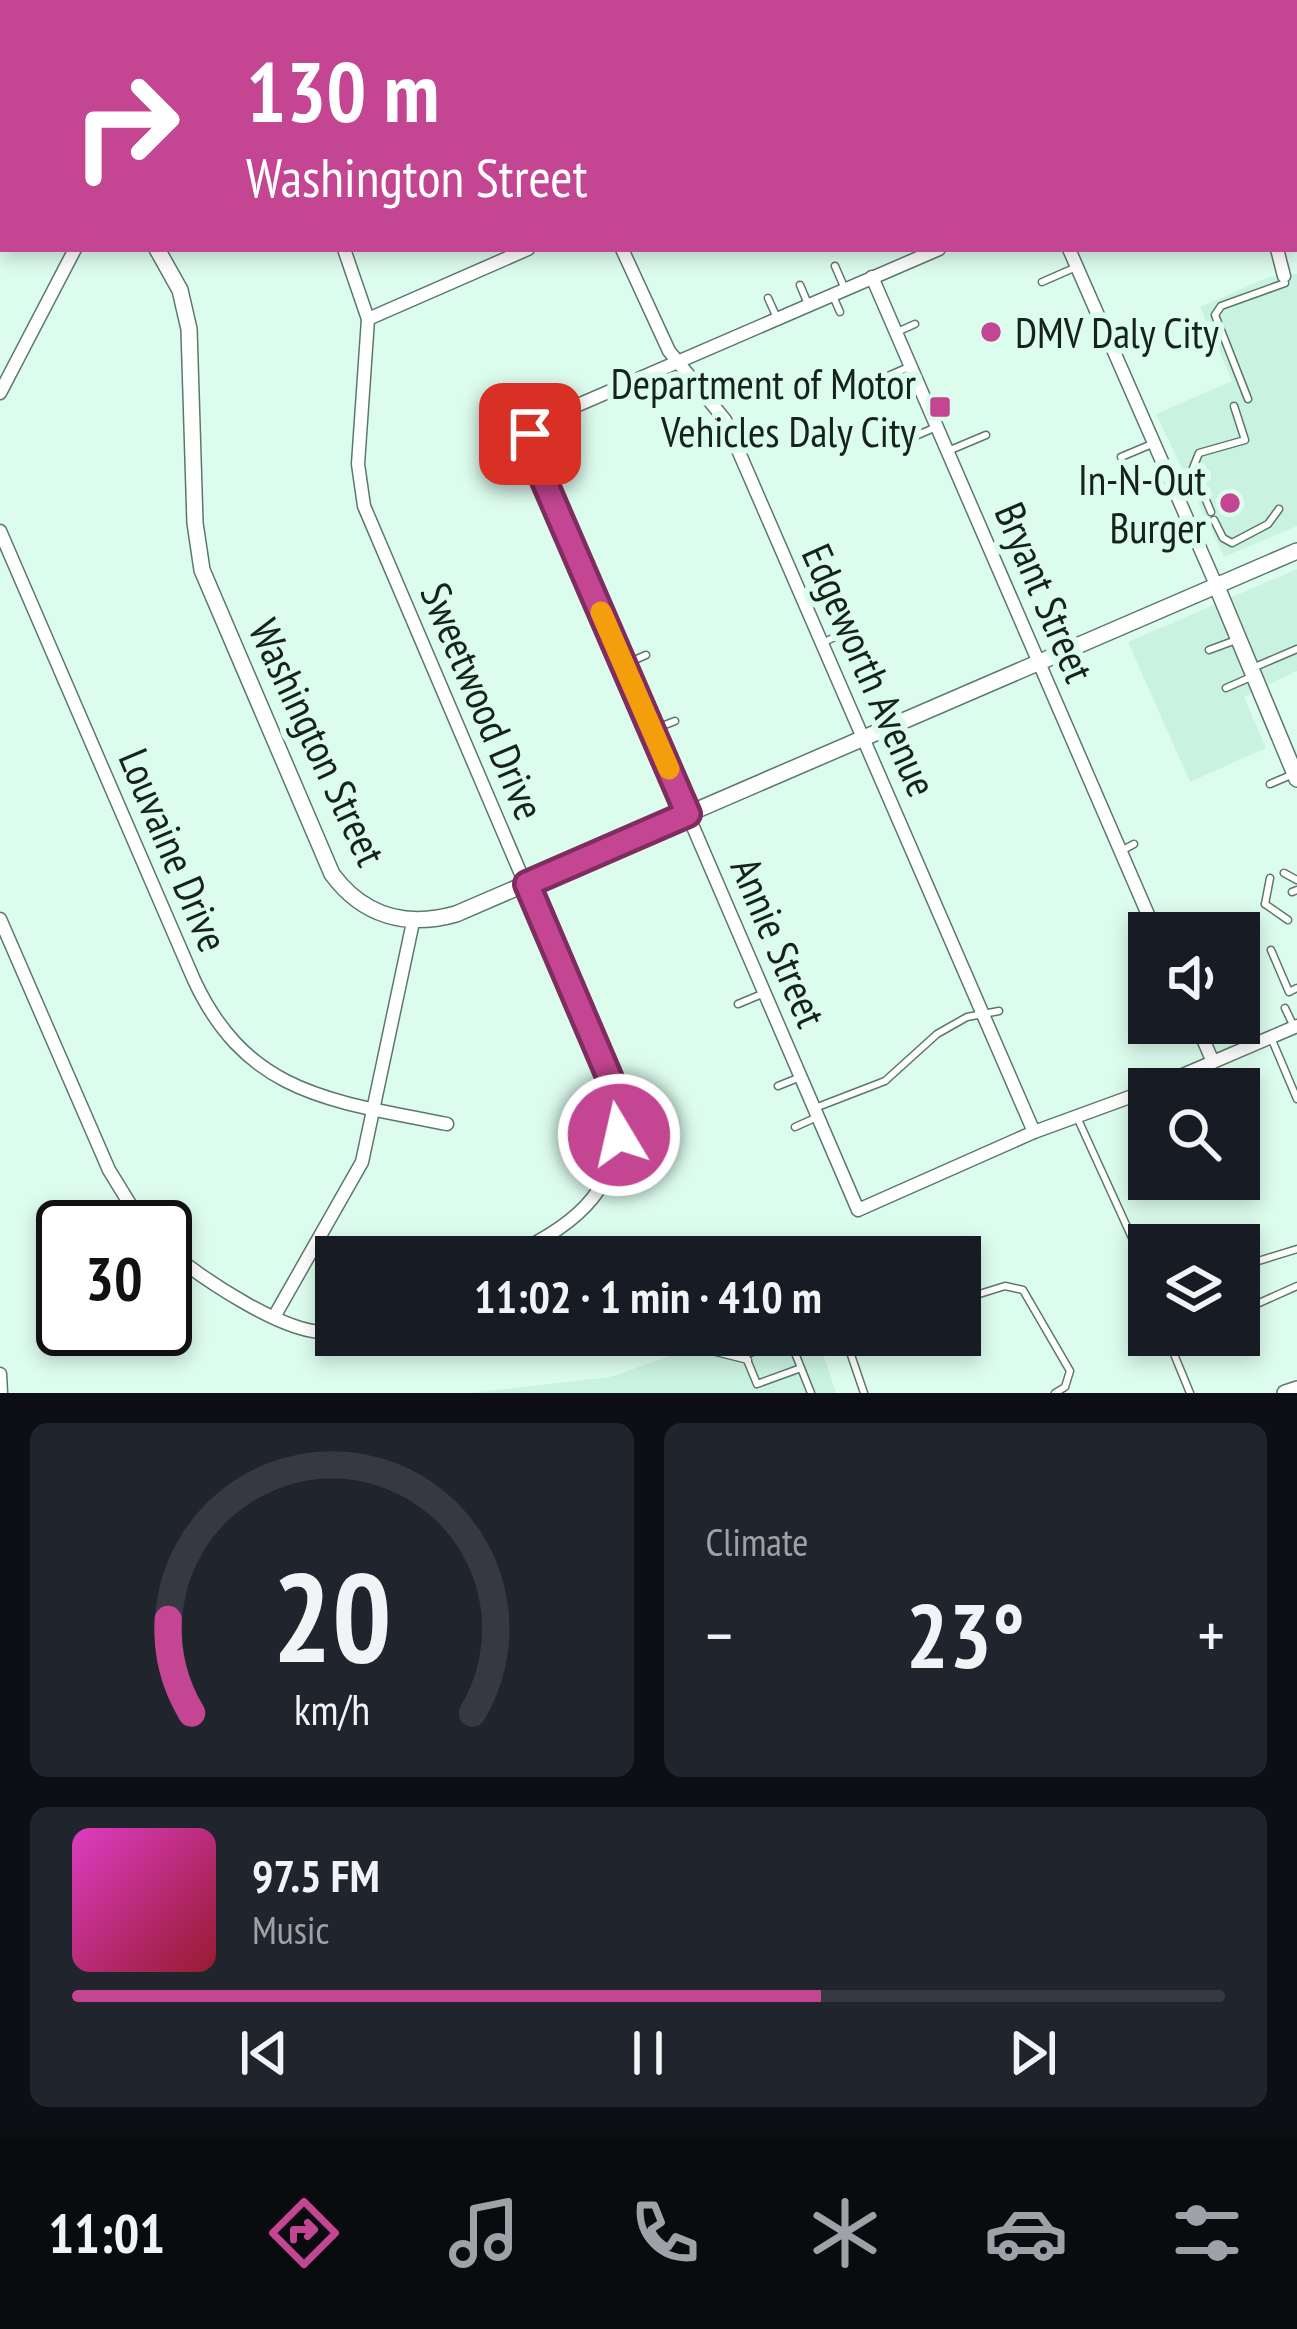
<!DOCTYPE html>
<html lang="en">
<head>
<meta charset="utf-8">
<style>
	:root { --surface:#171b24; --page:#20242c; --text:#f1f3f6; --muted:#9ea1a6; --line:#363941; --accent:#c44591 }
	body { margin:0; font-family:"PT Sans Narrow",sans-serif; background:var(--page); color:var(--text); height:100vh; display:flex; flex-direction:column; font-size:45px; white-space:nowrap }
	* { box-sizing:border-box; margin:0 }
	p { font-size:39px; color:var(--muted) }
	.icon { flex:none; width:66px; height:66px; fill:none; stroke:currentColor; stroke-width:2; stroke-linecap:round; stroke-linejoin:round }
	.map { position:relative; height:1393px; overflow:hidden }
	.drawer { display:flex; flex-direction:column; gap:30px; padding:30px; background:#0d0f14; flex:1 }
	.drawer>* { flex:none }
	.hud { position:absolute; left:0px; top:0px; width:1299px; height:252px; box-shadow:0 6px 18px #0003; background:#c44591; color:#fff; overflow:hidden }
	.buttons { position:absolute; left:1128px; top:912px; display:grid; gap:24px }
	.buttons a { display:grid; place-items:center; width:132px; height:132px; border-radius:0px; background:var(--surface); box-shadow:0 6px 18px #0003; font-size:60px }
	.speed { position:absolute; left:36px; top:1200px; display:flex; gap:24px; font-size:60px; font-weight:700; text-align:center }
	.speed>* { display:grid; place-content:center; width:156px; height:156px; border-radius:50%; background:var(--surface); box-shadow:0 6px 18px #0003; line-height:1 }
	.speed .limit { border:6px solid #111; border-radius:18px; background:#fff; color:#111 }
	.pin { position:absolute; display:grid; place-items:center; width:102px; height:102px; color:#fff; margin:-51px; border-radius:24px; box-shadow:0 6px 18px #0006 }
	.me { position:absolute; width:132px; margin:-66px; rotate:351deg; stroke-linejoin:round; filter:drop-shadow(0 0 9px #0008) }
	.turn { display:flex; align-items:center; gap:42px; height:252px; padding:0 48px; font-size:54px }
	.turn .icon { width:156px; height:156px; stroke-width:2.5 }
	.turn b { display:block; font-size:84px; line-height:102px }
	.big { font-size:90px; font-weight:700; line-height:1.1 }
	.drawer .card { flex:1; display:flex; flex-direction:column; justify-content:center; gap:18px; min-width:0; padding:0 42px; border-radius:18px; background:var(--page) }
	.drawer .dial { align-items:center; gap:0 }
	.dial svg { height:312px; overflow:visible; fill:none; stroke:var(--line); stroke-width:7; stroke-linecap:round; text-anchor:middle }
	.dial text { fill:var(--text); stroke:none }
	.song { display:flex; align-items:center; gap:36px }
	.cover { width:144px; height:144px; border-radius:18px; background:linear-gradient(135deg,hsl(310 70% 55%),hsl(350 70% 35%)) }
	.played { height:12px; border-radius:6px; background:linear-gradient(90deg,var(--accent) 65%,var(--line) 65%) }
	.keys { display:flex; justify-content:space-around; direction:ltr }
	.heat { display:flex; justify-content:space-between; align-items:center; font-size:66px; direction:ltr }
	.drawer .tiles { flex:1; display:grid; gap:30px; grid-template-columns:1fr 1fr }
	.card:last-child { grid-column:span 2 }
	.trip { position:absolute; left:315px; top:1236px; width:666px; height:120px; border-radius:0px; background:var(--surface); box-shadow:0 6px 18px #0003; font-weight:700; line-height:120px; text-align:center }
	.menu { display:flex; height:192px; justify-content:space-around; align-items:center; background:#090b0e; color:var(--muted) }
	.menu .icon { width:84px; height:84px }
	.menu .on { color:var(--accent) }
	.menu b { font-size:54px; color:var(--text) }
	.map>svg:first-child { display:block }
	.built { fill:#caf2e1 }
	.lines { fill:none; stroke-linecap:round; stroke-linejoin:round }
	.service-casing { stroke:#5c786c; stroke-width:9 }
	.minor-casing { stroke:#5c786c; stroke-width:15 }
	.tertiary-casing { stroke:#5c786c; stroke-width:18 }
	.secondary-casing { stroke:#5c786c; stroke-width:20 }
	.motorway-casing { stroke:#5c786c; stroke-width:24 }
	.service { stroke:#fff; stroke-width:6 }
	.minor { stroke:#fff; stroke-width:12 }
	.tertiary { stroke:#fff; stroke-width:15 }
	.secondary { stroke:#fff; stroke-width:16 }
	.motorway { stroke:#fff; stroke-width:21 }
	.route-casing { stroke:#7f2d5e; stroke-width:30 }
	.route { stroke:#c44591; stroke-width:21 }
	.slow { stroke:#f59e0b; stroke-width:21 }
	.poi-dot { fill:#c44591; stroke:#dcfcee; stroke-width:4.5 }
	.labels { text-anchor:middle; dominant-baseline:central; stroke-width:12; stroke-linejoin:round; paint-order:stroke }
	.poi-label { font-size:42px; fill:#16221d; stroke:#dcfcee; text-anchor:end }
	.street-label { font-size:42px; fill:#16221d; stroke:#dcfcee }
</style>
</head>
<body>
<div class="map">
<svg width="1297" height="1393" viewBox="0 0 1297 1393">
	<rect width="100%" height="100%" fill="#dcfcee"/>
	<g class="built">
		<path d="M1297 274V526L1224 557 1156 414 1232 381 1200 307 1269 277Z"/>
		<path d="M1297 569V671L1244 697 1266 748 1190 782 1128 642Z"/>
		<path d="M731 1335H817L836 1393H471L610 1377Z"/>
	</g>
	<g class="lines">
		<defs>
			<g id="service">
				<path d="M745 0 747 3"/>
				<path d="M835 266 845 289"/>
				<path d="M1042 282 1074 268"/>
				<path d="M800 285 808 304"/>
				<path d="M832 294 840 312"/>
				<path d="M768 298 777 318"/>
				<path d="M897 332 915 324"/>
				<path d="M872 383 911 366"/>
				<path d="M1248 399 1215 315 1221 306 1285 283"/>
				<path d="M906 440 934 428"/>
				<path d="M738 442 770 428"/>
				<path d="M948 451 986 435"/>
				<path d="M1121 457 1152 444"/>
				<path d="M1199 485 1193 468 1199 453 1245 440 1234 406"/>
				<path d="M1203 493 1211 512"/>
				<path d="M1214 520 1223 538 1232 543 1268 524 1279 509"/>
				<path d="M822 643 835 637"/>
				<path d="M1209 650 1236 640"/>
				<path d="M623 665 646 655"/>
				<path d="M1255 667 1297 649"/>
				<path d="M1226 688 1251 677"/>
				<path d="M652 730 675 721"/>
				<path d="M1270 784 1291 775"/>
				<path d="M1121 851 1134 844"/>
				<path d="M1284 873 1297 880"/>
				<path d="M1292 892 1297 890"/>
				<path d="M1265 904 1288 920"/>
				<path d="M1265 904 1270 878"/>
				<path d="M1271 950 1289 992 1297 988"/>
				<path d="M1140 951 1149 947"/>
				<path d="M738 1004 762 994"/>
				<path d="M1285 1008 1294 1027"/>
				<path d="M1272 1040 1297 1099"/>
				<path d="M778 1086 798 1078"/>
				<path d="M815 1108 885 1081 937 1034 967 1017 999 1011"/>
				<path d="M1076 1115 1149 1275"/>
				<path d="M795 1127 815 1118"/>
				<path d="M1239 1267 1297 1249"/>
				<path d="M960 1300 1005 1286 1023 1290 1070 1371 1065 1387 1055 1393"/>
				<path d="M1239 1312 1297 1286"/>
				<path d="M861 1335 849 1349 864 1393"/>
				<path d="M1186 1335 1169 1342 1190 1393"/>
				<path d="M696 1347 748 1360"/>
				<path d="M801 1368 757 1384 745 1355 789 1338 811 1393"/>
			</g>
			<g id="minor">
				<path d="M515 0 516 3"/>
				<path d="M973 0 975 3"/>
				<path d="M261 3 268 0"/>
				<path d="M679 3 686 0"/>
				<path d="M1094 3 1101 0"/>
				<path d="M344 249 368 319 358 464 364 506 616 1097C629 1183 578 1226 506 1257"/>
				<path d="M622 249 669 351 725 420 1034 1132"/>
				<path d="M939 249 541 421 530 434 532 453 858 1210 1034 1132 1149 1090"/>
				<path d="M1069 249 1217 587"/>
				<path d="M1277 249 1284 276"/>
				<path d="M872 277 1156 933"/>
				<path d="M368 319 528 249"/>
				<path d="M0 393 75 249"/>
				<path d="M0 531 194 980C248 1096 334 1101 447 1124"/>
				<path d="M0 919 109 1170 144 1227"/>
				<path d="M1196 1023 1213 1062"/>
				<path d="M1150 1089 1297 1026"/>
				<path d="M165 1248C199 1276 293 1342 336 1331"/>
				<path d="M274 1317 362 1162 413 922"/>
				<path d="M0 1374 1 1393"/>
			</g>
			<g id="tertiary">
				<path d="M0 153 3 154"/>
				<path d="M157 249 180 290 189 329 195 523 202 570 332 874C363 916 406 928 456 914L1297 551"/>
				<path d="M1217 587 1297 779"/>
				<path d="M1285 1393 1297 1389"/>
			</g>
			<g id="secondary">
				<path d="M1213 0 1214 3"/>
				<path d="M1296 169 1297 170"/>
			</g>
			<g id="motorway">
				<path d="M1265 0 1266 3"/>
				<path d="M1296 116 1297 120"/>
			</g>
		</defs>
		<use href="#service" class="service-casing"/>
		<use href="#minor" class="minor-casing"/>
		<use href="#tertiary" class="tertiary-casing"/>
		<use href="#secondary" class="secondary-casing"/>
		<use href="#motorway" class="motorway-casing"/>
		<use href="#service" class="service"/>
		<use href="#minor" class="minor"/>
		<use href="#tertiary" class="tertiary"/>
		<use href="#secondary" class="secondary"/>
		<use href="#motorway" class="motorway"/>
	</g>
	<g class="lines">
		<defs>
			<path id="route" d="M530 434 532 453 688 814 527 884 611 1081 619 1135"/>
		</defs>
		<use href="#route" class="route-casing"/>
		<use href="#route" class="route"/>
		<path class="slow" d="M601 612 669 769"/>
	</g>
	<g class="poi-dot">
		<circle cx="991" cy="332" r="12"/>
		<rect x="928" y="395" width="24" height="24" rx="6"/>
		<circle cx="1230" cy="503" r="12"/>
	</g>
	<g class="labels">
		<g class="poi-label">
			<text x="1015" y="332" text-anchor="start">DMV Daly City</text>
			<text x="916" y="383">Department of Motor<tspan x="916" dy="48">Vehicles Daly City</tspan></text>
			<text x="1206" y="479">In-N-Out<tspan x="1206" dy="48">Burger</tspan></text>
		</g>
		<g class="street-label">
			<text transform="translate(1045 592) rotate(67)">Bryant Street</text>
			<text transform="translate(870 670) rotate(66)">Edgeworth Avenue</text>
			<text transform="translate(483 701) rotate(67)">Sweetwood Drive</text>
			<text transform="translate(318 742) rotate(65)">Washington Street</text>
			<text transform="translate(174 850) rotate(67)">Louvaine Drive</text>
			<text transform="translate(779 942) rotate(67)">Annie Street</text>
		</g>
	</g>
</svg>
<div class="buttons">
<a><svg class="icon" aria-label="sound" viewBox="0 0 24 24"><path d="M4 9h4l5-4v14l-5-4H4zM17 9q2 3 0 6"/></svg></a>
<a><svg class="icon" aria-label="search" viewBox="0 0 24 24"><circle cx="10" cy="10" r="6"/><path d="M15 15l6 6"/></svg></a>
<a><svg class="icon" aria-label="layers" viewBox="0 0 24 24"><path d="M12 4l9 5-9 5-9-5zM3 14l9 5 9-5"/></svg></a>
</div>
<div class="speed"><div class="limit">30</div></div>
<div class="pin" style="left:530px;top:434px;background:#d93025"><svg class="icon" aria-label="arrive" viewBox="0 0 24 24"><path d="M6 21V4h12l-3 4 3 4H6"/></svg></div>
<svg class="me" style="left:619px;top:1135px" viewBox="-20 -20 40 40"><circle r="17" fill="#c44591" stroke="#fff" stroke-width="3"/><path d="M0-11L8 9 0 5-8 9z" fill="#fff"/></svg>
<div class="trip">11:02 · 1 min · 410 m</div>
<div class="hud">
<div class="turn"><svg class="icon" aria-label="right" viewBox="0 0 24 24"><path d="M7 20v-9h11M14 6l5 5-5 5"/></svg><div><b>130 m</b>Washington Street</div></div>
</div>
</div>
<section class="drawer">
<div class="tiles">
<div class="card dial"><svg viewBox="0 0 100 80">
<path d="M14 69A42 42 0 1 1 86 69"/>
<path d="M14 69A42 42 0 0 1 8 45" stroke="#c44591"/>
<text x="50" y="56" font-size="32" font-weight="700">20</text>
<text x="50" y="72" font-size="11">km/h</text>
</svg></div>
<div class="card"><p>Climate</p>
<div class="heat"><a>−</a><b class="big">23°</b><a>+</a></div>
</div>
<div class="card">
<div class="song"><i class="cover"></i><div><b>97.5 FM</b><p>Music</p></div></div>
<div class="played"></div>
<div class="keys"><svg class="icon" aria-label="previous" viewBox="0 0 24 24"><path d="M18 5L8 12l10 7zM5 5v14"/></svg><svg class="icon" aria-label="pause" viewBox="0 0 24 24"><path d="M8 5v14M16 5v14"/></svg><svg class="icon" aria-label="next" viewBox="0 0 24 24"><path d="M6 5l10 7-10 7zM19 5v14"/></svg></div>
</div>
</div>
</section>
<nav class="menu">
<b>11:01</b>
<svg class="icon on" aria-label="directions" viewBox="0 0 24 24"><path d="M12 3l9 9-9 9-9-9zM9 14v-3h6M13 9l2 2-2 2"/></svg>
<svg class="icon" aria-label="music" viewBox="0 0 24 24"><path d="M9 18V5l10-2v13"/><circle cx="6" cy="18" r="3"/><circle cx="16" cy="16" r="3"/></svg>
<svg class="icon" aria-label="phone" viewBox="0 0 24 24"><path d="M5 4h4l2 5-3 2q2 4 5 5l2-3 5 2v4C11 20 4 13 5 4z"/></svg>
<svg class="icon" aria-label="climate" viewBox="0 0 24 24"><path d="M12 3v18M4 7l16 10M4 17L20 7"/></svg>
<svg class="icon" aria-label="car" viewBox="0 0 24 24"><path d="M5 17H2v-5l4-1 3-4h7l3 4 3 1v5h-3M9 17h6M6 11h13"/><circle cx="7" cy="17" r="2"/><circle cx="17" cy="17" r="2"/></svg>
<svg class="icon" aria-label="filters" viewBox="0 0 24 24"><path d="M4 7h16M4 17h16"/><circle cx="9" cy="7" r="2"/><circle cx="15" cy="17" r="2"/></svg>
</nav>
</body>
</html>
